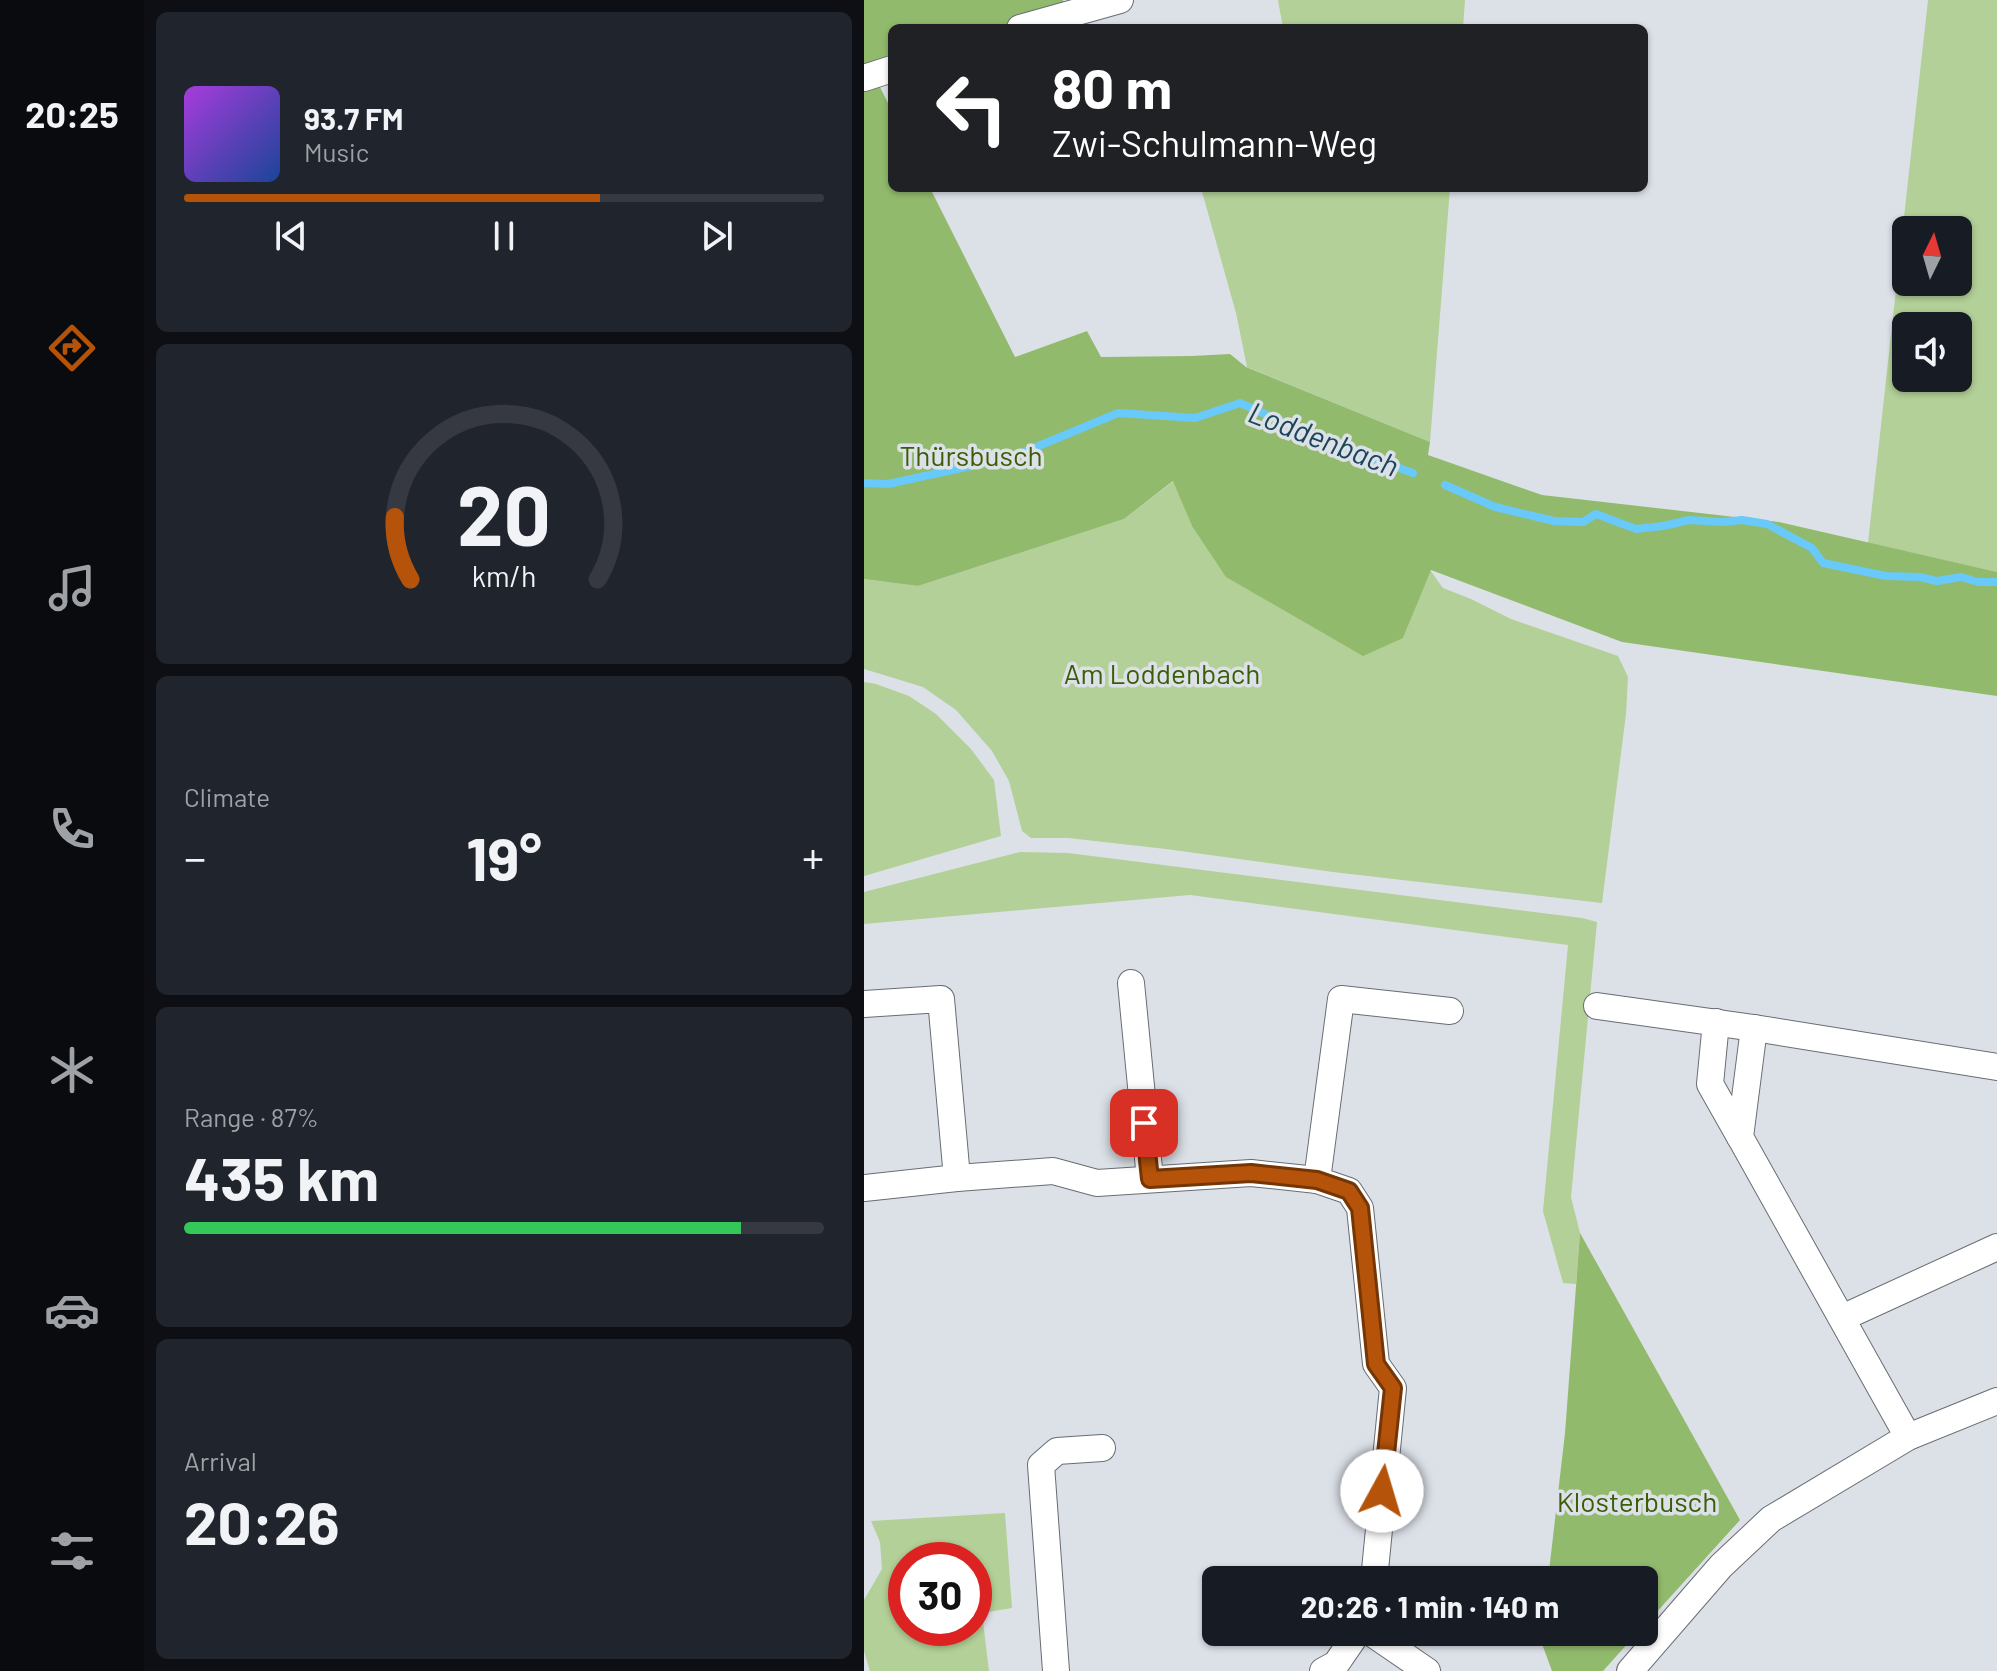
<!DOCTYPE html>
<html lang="en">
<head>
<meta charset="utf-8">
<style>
	:root { --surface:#171b24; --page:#20242c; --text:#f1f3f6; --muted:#9ea1a6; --line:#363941; --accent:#b45309 }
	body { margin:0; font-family:Barlow,sans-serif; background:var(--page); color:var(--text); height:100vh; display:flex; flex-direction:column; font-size:30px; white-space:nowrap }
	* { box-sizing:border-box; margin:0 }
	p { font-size:26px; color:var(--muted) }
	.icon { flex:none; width:44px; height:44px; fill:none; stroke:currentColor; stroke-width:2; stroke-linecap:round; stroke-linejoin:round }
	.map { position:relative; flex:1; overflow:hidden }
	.panel { display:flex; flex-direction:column; gap:12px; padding:12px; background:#0d0f14; width:720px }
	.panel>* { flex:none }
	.top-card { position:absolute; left:24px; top:24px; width:760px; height:168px; border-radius:12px; box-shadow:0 2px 6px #0004; background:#202124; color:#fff; overflow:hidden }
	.needle { width:52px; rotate:5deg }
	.tools { position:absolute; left:1028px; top:216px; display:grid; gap:16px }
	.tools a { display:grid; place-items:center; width:80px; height:80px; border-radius:12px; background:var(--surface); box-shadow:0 2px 6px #0004; font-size:40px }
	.speed { position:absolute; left:24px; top:1542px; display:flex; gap:16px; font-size:40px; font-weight:700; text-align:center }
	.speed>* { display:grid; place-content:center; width:104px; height:104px; border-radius:50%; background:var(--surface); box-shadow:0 2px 6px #0004; line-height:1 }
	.speed .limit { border:12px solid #d22; background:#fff; color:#111 }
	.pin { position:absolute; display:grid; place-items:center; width:68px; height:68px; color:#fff; margin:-34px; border-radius:16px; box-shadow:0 4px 12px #0006 }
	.me { position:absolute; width:88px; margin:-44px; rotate:6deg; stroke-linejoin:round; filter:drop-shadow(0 0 6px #0008) }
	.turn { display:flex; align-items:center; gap:28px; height:168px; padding:0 32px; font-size:36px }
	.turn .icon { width:104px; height:104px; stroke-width:2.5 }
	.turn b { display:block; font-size:56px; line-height:68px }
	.big { font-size:60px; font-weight:700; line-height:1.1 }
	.panel .tile { flex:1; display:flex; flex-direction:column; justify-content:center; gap:12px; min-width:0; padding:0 28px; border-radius:12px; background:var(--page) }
	.panel .dial { align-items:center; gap:0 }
	.dial svg { height:208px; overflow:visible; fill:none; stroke:var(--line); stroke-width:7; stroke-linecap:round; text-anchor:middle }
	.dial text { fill:var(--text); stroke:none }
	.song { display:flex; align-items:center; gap:24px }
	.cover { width:96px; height:96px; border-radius:12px; background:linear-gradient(135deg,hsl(280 70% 55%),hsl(220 70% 35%)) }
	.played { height:8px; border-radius:4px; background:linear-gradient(90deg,var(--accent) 65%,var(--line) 65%) }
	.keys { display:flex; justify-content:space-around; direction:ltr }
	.heat { display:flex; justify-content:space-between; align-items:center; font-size:44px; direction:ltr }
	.charge { height:12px; border-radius:6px; background:linear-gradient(90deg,#34c759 87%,var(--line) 0) }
	.trip { position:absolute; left:338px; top:1566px; width:456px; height:80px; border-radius:12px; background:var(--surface); box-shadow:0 2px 6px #0004; font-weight:700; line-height:80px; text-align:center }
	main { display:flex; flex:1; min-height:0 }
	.dock { display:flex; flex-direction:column; width:144px; justify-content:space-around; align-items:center; background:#090b0e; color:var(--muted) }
	.dock .icon { width:56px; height:56px }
	.dock .current { color:var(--accent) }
	.dock b { font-size:36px; color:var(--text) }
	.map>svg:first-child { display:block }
	.green { fill:#b2d097; fill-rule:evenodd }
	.forest { fill:#92ba6c }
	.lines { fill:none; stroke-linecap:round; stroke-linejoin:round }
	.stream { stroke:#69c9f9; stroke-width:8 }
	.minor-casing { stroke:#686d73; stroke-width:28 }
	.minor { stroke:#fff; stroke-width:26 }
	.route-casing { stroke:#753606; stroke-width:20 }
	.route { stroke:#b45309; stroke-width:14 }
	.labels { text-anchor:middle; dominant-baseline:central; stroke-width:7; stroke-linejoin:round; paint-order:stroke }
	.park-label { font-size:28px; fill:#3a5d06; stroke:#dce1e8 }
	.water-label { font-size:30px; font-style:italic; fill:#1b4559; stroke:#dce1e8 }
</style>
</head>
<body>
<main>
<nav class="dock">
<b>20:25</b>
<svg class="icon current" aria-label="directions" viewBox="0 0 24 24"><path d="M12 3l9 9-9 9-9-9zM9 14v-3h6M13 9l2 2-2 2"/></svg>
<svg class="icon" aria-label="music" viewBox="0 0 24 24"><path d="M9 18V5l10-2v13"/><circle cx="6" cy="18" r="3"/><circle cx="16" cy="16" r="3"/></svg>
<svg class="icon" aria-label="phone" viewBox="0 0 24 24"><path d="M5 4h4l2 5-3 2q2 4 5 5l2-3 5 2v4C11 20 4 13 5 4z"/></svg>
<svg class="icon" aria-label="climate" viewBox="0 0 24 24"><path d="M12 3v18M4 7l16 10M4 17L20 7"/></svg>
<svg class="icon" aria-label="car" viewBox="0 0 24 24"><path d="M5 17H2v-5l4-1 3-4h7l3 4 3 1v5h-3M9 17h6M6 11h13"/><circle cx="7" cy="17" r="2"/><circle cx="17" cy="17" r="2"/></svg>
<svg class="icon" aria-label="filters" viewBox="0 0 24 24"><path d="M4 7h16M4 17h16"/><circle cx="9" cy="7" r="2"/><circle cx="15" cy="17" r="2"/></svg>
</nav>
<section class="panel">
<div class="tile">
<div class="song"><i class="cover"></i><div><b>93.7 FM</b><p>Music</p></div></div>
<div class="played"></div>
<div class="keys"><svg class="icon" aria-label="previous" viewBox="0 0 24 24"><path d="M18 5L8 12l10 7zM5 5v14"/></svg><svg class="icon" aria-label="pause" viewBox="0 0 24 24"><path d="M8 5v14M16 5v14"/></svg><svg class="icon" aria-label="next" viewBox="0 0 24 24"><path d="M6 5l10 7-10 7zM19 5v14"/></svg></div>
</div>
<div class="tile dial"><svg viewBox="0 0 100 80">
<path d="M14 69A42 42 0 1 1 86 69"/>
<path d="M14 69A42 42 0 0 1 8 45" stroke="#b45309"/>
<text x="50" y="56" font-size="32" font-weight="700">20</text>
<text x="50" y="72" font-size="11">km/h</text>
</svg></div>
<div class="tile"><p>Climate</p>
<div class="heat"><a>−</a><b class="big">19°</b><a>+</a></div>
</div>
<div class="tile"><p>Range · 87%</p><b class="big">435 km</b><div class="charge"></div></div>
<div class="tile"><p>Arrival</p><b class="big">20:26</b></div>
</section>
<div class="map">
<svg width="1133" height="1671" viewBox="0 0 1133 1671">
	<rect width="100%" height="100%" fill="#dce1e8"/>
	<g class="green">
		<path d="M414 0H601L599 28H419Z"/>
		<path d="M1064 0H1133V572L1004 543ZM1042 230H1094V282H1042ZM1042 326H1094V378H1042Z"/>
		<path d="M337 188H586L566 442 383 367 372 313Z"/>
		<path d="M310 481 328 526 539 638 566 570 579 588 607 599 647 619 754 656 764 677 762 714 738 903 469 872 302 849 204 838H167L158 831 145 781 128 751 92 710 59 687 0 669V579L54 586 260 519Z"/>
		<path d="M0 682 12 684 45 696 72 714 107 749 130 780 137 836 0 876Z"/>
		<path d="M156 852 204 853 718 918 733 922 707 1197 716 1233 712 1284 699 1283 679 1211 704 945 326 895 0 924V892Z"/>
		<path d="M141 1513 148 1608 118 1613 125 1671H6L0 1651V1600L18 1569 16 1542 7 1521ZM42 1560H110V1628H42Z"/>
	</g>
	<g class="forest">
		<path d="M0 0H199L201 8 155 28H28V75L13 81 28 111V188H66L151 357 223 331 237 357 328 356 366 354 382 367 566 442 564 455 678 495 915 522 1133 572V696L758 642 567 570 539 638 499 656 362 577 328 526 309 481 260 519 54 586 0 579Z"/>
		<path d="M716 1233 876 1520 780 1626V1580H684L701 1433Z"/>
		<path d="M678 1632H774L739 1671H688L677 1641Z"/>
	</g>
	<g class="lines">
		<g class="stream">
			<path d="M0 483 24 484 148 457 254 413 331 418 376 403 462 441 549 473"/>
			<path d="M581 485 631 507 690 521 719 522 732 514 772 529 799 526 825 520 859 522 878 520 903 524 948 548 959 563 1022 576 1056 577 1073 581 1097 577 1114 582H1133"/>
		</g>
		<defs>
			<g id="minor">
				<path d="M156 28 256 0"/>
				<path d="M0 78 28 69"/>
				<path d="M267 983 286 1179"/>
				<path d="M0 1004 77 999 93 1178"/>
				<path d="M733 1006 890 1028 1133 1067"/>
				<path d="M852 1022 846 1084 876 1137"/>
				<path d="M890 1028 876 1137 1044 1437"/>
				<path d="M453 1180 477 999 586 1011"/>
				<path d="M0 1188 93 1178 189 1171 233 1183 387 1173 453 1180 485 1191 496 1208 512 1364 529 1388 510 1580"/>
				<path d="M978 1318 1133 1247"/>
				<path d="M506 1632 563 1671"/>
				<path d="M192 1671 177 1465 193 1451 238 1448"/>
				<path d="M459 1671 472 1664 494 1632"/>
				<path d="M766 1671 857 1566 907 1519 1044 1437 1133 1401"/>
			</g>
		</defs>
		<use href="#minor" class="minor-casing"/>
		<use href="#minor" class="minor"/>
	</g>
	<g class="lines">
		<defs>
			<path id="route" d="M280 1123 286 1179 387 1173 453 1180 485 1191 496 1208 512 1364 529 1388 518 1491"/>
		</defs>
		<use href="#route" class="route-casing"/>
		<use href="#route" class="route"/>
	</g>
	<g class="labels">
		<g class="park-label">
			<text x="107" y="455">Thürsbusch</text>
			<text x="298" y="673">Am Loddenbach</text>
			<text x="773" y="1501">Klosterbusch</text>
		</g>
		<g class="water-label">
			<text transform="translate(460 438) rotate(21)">Loddenbach</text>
		</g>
	</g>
</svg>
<div class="tools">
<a><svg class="needle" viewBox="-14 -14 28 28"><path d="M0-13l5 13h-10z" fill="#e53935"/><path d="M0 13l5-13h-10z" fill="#9ea1a6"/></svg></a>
<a><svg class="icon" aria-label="sound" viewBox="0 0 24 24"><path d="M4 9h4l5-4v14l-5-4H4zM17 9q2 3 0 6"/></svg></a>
</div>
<div class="speed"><div class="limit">30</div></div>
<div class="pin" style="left:280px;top:1123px;background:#d93025"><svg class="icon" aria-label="arrive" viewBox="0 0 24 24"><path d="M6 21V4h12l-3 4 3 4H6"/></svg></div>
<svg class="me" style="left:518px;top:1491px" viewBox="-20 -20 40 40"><circle r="19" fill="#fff"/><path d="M0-13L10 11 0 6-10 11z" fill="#b45309"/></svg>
<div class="trip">20:26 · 1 min · 140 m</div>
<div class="top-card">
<div class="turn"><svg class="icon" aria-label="left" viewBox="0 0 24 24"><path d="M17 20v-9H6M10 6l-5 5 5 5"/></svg><div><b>80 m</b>Zwi-Schulmann-Weg</div></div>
</div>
</div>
</main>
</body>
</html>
